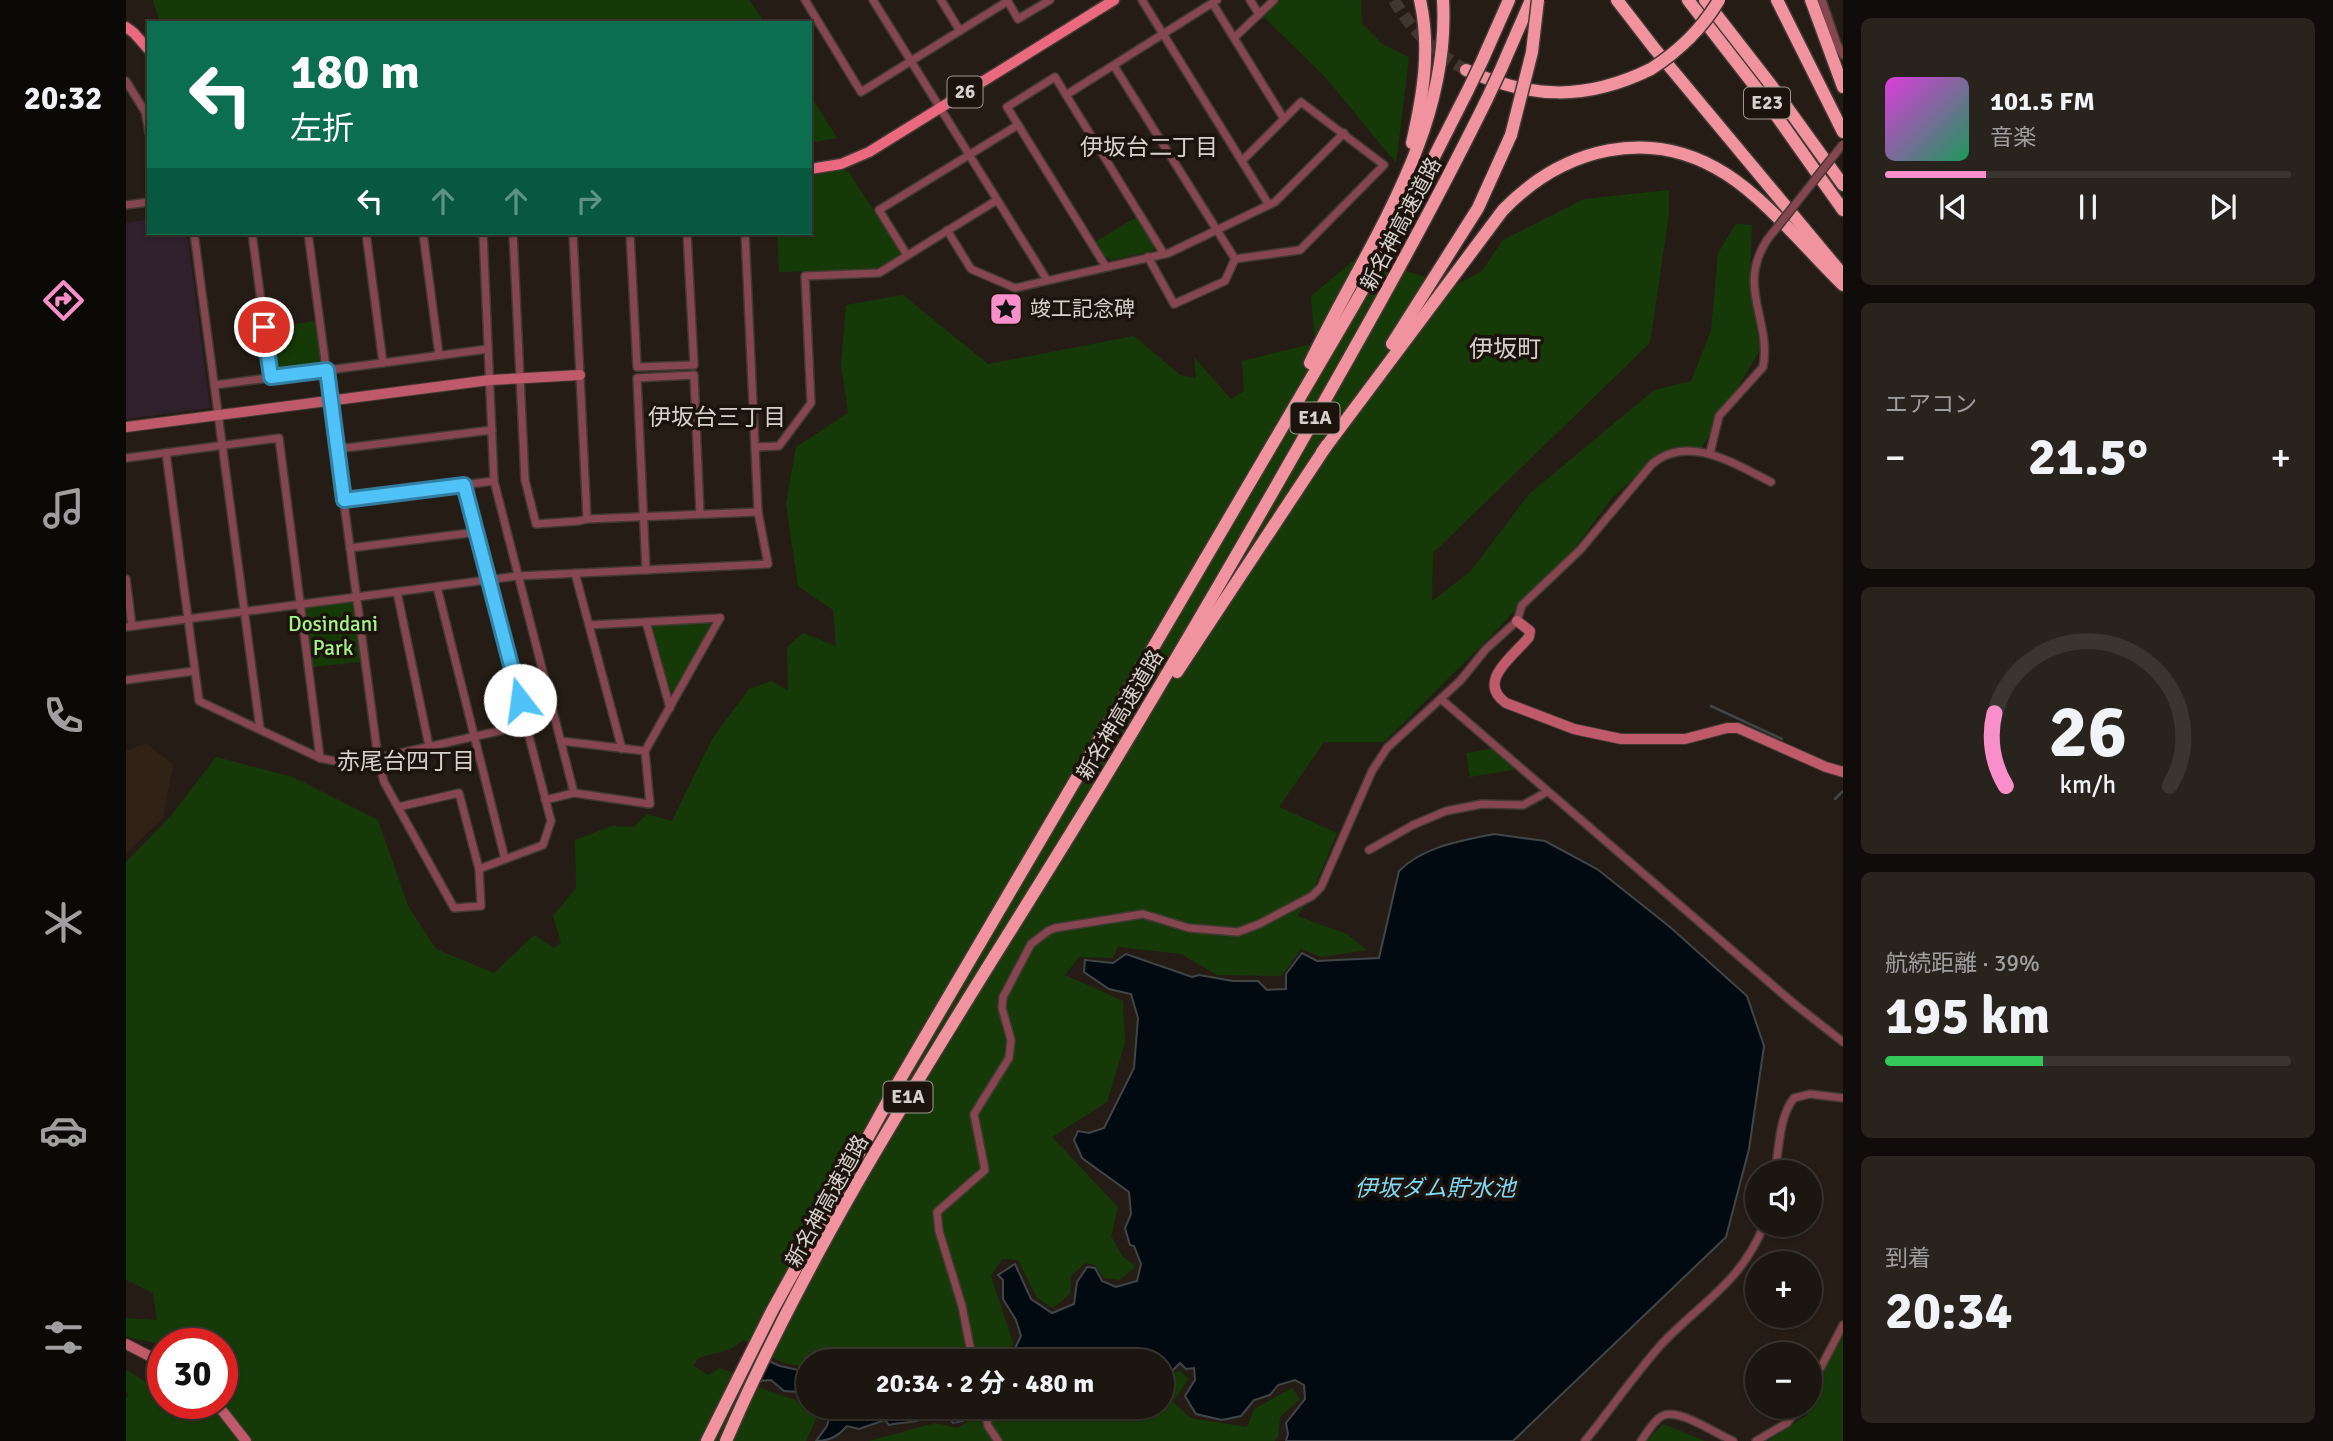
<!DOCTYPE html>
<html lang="ja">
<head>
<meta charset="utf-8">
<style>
	:root { --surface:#1c1610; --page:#29231e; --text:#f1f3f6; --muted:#a09f9f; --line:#3a3530; --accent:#f98fca }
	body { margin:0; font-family:Signika,"Noto Sans JP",sans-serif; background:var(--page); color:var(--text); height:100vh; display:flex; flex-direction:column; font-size:26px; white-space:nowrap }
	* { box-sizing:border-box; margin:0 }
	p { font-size:23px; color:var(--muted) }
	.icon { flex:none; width:38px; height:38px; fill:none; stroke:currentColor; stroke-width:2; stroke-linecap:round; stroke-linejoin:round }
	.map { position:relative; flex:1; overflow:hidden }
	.details { display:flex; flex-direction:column; gap:18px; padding:18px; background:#0f0c09; width:490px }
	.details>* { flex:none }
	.top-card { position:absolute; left:21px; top:21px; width:665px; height:214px; border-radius:0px; box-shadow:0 2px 5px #0004,0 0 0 2px var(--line); background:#0b6e4f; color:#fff; overflow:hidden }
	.controls { position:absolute; left:1619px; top:1160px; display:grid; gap:14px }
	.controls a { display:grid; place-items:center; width:77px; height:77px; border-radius:50%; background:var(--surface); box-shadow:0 2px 5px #0004,0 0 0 2px var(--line); font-size:35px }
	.speed { position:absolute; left:21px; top:1328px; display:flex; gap:14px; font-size:35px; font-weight:700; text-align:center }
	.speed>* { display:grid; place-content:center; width:91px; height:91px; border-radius:50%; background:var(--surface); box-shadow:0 2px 5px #0004,0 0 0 2px var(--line); line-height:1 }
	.speed .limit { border:10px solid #d22; background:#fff; color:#111 }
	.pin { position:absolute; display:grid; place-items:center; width:60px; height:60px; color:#fff; margin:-30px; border:4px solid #fff; border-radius:50%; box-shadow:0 2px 7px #0007 }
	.me { position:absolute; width:77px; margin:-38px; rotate:345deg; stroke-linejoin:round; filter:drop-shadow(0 0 5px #0008) }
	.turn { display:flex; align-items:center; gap:24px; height:147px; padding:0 28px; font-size:32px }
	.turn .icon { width:91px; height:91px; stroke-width:2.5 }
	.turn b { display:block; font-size:49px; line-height:60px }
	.lanes { display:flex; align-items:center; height:66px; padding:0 28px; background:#0003; justify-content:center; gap:35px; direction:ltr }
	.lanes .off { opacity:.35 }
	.big { font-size:52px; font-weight:700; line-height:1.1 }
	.details .widget { flex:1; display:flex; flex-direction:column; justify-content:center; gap:10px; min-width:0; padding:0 24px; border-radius:10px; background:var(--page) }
	.details .dial { align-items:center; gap:0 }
	.dial svg { height:182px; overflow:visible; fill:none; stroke:var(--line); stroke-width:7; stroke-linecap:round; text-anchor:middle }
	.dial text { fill:var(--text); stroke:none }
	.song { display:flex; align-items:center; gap:21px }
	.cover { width:84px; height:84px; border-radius:10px; background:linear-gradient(135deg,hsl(300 70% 55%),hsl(150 70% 35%)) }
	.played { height:7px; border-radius:4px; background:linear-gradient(90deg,var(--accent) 25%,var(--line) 25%) }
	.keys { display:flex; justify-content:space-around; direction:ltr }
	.heat { display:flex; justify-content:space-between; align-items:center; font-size:38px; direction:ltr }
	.charge { height:10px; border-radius:5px; background:linear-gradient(90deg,#34c759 39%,var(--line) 0) }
	.trip { position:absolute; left:670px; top:1349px; width:378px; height:70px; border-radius:35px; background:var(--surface); box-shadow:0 2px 5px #0004,0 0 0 2px var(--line); font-weight:700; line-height:70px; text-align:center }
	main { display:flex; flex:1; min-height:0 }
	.tabs { display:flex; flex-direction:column; width:126px; justify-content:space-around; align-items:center; background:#0b0906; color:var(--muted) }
	.tabs .icon { width:49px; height:49px }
	.tabs .selected { color:var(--accent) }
	.tabs b { font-size:32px; color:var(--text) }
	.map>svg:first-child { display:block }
	.commercial { fill:#30202b }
	.built { fill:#302316 }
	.green { fill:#163a07 }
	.water { fill:#000a10; stroke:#404648; stroke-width:2 }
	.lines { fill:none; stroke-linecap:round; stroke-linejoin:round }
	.stream { stroke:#404648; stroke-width:2.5 }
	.highway-tunnel { stroke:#403830; stroke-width:12; stroke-dasharray:12 6; stroke-linecap:butt }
	.street-casing { stroke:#413a32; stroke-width:10 }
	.secondary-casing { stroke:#413a32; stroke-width:12 }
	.primary-casing { stroke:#413a32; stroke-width:13 }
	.highway-casing { stroke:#413a32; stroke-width:15 }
	.street { stroke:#85464f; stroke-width:7 }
	.secondary { stroke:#be5a6a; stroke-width:10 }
	.primary { stroke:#eb697f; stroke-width:10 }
	.highway { stroke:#f1939f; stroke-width:12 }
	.street-bridge-casing { stroke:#413a32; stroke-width:10; stroke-linecap:butt }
	.highway-bridge-casing { stroke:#413a32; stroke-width:15; stroke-linecap:butt }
	.street-bridge { stroke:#85464f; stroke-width:7 }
	.highway-bridge { stroke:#f1939f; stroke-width:12 }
	.route-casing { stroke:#337fa1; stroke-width:18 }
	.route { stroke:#4fc3f7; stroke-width:12 }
	.labels { text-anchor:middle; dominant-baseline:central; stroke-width:7; stroke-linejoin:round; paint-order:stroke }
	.shield { fill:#1c140c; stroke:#9f9892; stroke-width:2 }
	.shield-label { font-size:19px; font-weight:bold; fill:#d7d1cc }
	.street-label { font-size:21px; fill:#d7d1cc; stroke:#1c140c }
	.poi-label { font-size:21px; fill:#d7d1cc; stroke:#1c140c; text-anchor:start }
	.park-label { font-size:21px; fill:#a4f489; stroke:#1c140c }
	.neighbourhood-label { font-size:23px; fill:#d7d1cc; stroke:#1c140c }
	.water-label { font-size:23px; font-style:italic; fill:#7edaf6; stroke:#1c140c }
	.quarter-label { font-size:24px; fill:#d7d1cc; stroke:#1c140c }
</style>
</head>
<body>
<main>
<nav class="tabs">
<b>20:32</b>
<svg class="icon selected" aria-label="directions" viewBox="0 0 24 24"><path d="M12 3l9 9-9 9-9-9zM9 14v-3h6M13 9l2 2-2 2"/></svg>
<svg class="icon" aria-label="music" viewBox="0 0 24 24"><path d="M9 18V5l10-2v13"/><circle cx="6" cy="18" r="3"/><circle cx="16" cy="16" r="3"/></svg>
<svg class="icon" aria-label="phone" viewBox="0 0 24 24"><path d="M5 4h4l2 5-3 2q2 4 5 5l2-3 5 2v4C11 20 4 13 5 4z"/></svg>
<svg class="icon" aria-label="climate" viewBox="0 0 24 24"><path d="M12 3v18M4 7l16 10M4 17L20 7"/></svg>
<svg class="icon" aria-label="car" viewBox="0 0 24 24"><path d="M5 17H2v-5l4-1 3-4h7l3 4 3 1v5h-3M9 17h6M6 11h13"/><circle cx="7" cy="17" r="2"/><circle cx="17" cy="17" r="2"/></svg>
<svg class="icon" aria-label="filters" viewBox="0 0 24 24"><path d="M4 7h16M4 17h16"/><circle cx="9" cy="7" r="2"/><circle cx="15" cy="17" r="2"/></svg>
</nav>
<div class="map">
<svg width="1717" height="1441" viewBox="0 0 1717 1441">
	<rect width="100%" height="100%" fill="#251d15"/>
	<path class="commercial" d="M23 219V233H61L84 408 0 419V223Z"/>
	<path class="built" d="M20 743 47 765 37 818 0 853V751Z"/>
	<g class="green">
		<path d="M27 0H623L639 23H34Z"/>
		<path d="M1155 0H1235L1236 23 1256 44 1283 57 1270 163 1200 78 1137 16Z"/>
		<path d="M684 95 711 138 684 143Z"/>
		<path d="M718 170 722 171 774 251 773 256 750 269 653 272 651 233H684V176Z"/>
		<path d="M1543 190V214L1524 343 1307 553 1306 601 1345 571 1403 494 1528 390 1565 381 1585 331 1592 253 1610 224 1626 225 1624 282 1634 350 1576 447 1526 461 1486 498 1451 545 1359 642 1258 742H1198L1153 807 1211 833 1184 898 1171 916 1221 934 1241 950 1195 957 1175 949 1155 976 1091 975 1055 954 992 947 987 958 953 957 939 975 997 1001 999 1043 981 1102 926 1137 992 1207 985 1236 997 1257 1010 1266 994 1280 978 1278 969 1265 959 1263 945 1276 944 1294 927 1308 911 1298 892 1260 876 1259 865 1276 887 1343 879 1357 867 1361H755L753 1354 741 1348 734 1361 682 1362V1368L655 1362 617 1340C602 1354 589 1351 571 1359L568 1366 582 1375 594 1368 626 1380 631 1387 682 1404V1407L695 1408 680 1441H0V1397L3 1396 0 1392V1369L21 1383 37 1371V1404H96V1344H37V1349L30 1343 0 1337V1318L31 1320 27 1293 0 1280V862L44 817 90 757 167 777 252 820 282 906 310 949 368 973 408 935 428 948 435 943 427 916 450 888 449 840 486 826 508 827 521 814 546 821 586 739 623 689 645 681 662 690 661 647 677 633 710 646 707 610 672 586 660 504 670 447 722 413 715 364 720 305 777 295 862 364 1008 336 1054 375 1070 378 1068 357 1105 399 1118 391 1116 361 1189 343 1185 296 1233 256 1328 286 1356 271 1377 240 1458 199Z"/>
		<path d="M1009 218H1012L1030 246 1026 251 986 260 978 256 969 242Z"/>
		<path d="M191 321 196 364 194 367 150 372 147 370 142 328Z"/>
		<path d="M225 601 228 604 235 662 187 667 179 610 181 607Z"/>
		<path d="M582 623 585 627 549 691H542L527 628 528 625Z"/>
		<path d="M1369 748 1392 769 1344 777 1340 753Z"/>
		<path d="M1717 1336V1441H1642L1681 1415 1697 1372Z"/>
		<path d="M1055 1371 1062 1379 1047 1402 1064 1418 1121 1427 1128 1409 1166 1388 1174 1399 1154 1417 1152 1437 1149 1441H743L809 1423 832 1428 841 1422 846 1411 863 1408 874 1413 901 1409 916 1418 930 1413V1407H1036V1376Z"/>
		<path d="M1537 1424 1579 1441H1521Z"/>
	</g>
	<g class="water">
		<path d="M1368 834 1419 841 1471 869 1544 927 1621 996 1638 1046 1623 1149 1600 1237 1387 1441H1160L1162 1434 1160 1423 1179 1399 1178 1385 1169 1380 1152 1385 1144 1395 1128 1400 1115 1416 1096 1420 1070 1414 1059 1396 1069 1380 1068 1368 1060 1369 1054 1363 1047 1370 1036 1373V1362L883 1361 895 1336 890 1320 877 1299V1280L872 1275 889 1264 905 1299 926 1313 948 1304 951 1282 961 1267 969 1268 976 1281 990 1287 1011 1281 1015 1264 1008 1246 1004 1245 999 1228 1005 1214 1003 1192 956 1158 948 1140 952 1131 963 1133 978 1128 1008 1068 1012 1018 1005 994 983 989 958 972 959 960 987 963 1000 954 1066 977 1073 975 1107 981H1132L1141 990 1160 989V974L1176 953 1191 961 1253 958 1273 871C1298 846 1335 841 1368 834Z"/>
		<path d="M615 1358 638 1359 654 1366 682 1372V1396L673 1392 658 1391 645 1380 633 1381Z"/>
		<path d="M706 1407H839L837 1421 827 1423 823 1418 803 1414C793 1425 777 1421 763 1425L759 1420 733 1429 721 1426C712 1436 704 1441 690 1441L701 1426Z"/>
	</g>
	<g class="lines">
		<g class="stream">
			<path d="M1585 706 1656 739"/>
			<path d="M1709 799 1717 791"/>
		</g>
		<path class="highway-tunnel" d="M1268 0C1286 31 1309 53 1340 70"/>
		<defs>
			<g id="street">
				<path d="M679 0 735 92 882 1"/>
				<path d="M747 0 921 280"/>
				<path d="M815 0 834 31"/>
				<path d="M881 0 892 19 924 0"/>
				<path d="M1016 0 1143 205"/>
				<path d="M1124 0 1133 14"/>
				<path d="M1696 0 1711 44 1717 55"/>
				<path d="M1087 4 1158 119"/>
				<path d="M1108 38 1148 0"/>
				<path d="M988 66 1109 259"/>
				<path d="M0 81 23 118"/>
				<path d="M940 95 1091 0"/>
				<path d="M20 116 23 133"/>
				<path d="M0 205 23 202"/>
				<path d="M821 230 845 269 889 288 1043 253 1149 202 1218 133"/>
				<path d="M68 233 134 729"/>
				<path d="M126 233 145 377"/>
				<path d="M182 233 252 758 258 782 328 908 355 906 353 869 333 793 272 807"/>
				<path d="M240 233 257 363"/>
				<path d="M297 233 313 355"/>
				<path d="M357 233 368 481 448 793 419 800"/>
				<path d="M387 233 399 480 410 524 453 521 461 519 632 512"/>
				<path d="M447 233 461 519"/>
				<path d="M504 233 511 367 568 365 561 233"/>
				<path d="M781 255 753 210 892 125"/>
				<path d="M1022 257 1048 304 1099 281 1109 259"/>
				<path d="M1109 259 1174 250 1258 165 1175 102 1116 161"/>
				<path d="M980 267 881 107 929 77 1038 254"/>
				<path d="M89 385 362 349"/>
				<path d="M629 447 653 446 685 403 679 276 753 273 871 200"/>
				<path d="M211 449 366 430"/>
				<path d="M40 453 73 701 179 751 194 758 218 763 252 758 400 725"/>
				<path d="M1584 453 1593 416 1637 367C1646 320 1610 288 1641 240"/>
				<path d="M0 458 153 438 194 758"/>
				<path d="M338 485 425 821 417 845 353 869"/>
				<path d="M218 500 368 481"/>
				<path d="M224 548 351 532"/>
				<path d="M520 570 511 378 568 375 574 514"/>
				<path d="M449 573 496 749"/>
				<path d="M0 579 6 626"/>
				<path d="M311 587 379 859"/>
				<path d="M271 592 303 746"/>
				<path d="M520 622 544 708"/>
				<path d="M463 625 594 618"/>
				<path d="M0 627 392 576 642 564 632 512 619 233"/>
				<path d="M0 680 69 671"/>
				<path d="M1315 699 1666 1002 1717 1042"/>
				<path d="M435 741 519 751 594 618"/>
				<path d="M448 793 524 804 519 751"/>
				<path d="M1243 850 1287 825 1320 811 1356 804 1397 805 1421 792"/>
				<path d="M1649 1172C1653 1150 1653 1116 1668 1098L1684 1094 1717 1098"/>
				<path d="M847 1362 836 1306 813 1231 811 1212 859 1170 848 1114 883 1058 885 1040 876 1008 877 997 905 944 922 931 929 928 1017 914 1063 928 1112 932 1133 924 1186 896 1195 887 1246 771 1261 748 1334 681 1360 649 1391 621 1396 605 1454 550 1526 464C1563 433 1610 465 1645 482"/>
				<path d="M1684 1388 1717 1325"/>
				<path d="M858 1407 862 1426 872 1441"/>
				<path d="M1459 1441C1484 1410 1507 1377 1533 1347 1573 1303 1614 1285 1638 1225"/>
				<path d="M1515 1441C1521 1433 1527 1421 1536 1416 1552 1407 1590 1434 1607 1441"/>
				<path d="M1630 1441 1661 1423 1673 1407"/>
			</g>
			<g id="secondary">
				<path d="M0 427 364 380 454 375"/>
				<path d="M1391 621 1404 631 1403 637C1389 655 1349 681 1380 703L1448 729 1495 739H1559L1601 728H1612L1700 767 1717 772"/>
				<path d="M0 1344 37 1363"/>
				<path d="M91 1404 120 1441"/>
			</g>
			<g id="primary">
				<path d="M0 27 8 33 23 50"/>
				<path d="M684 169 715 164 743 152 988 0"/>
			</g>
			<g id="highway">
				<path d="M1491 0 1528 48 1717 275"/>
				<path d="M1562 0 1635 94 1717 210"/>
				<path d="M1579 0 1645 85 1717 185"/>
				<path d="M1651 0 1717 132"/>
				<path d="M1685 0 1717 87"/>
				<path d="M1356 61 1383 0"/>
				<path d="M1375 69 1405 0"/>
				<path d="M1340 70C1405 99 1460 101 1525 69"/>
				<path d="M1286 143C1297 95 1305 49 1294 0"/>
				<path d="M1266 344 1352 208 1385 135"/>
				<path d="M1184 363C1239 248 1325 134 1317 0"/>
				<path d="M1196 452 1377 210C1437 148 1524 125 1600 174 1641 200 1682 251 1717 285"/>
				<path d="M1051 672 1201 445"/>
				<path d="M581 1441 646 1311 769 1088 1228 305 1274 224 1342 90"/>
				<path d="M600 1441C691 1230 820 1036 940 841 1016 718 1089 593 1161 467 1230 346 1299 225 1361 99"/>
			</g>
		</defs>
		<use href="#street" class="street-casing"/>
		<use href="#secondary" class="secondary-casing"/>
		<use href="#primary" class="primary-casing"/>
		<use href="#highway" class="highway-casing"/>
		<use href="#street" class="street"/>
		<use href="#secondary" class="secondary"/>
		<use href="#primary" class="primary"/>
		<use href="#highway" class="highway"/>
		<defs>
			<path id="street-bridge" d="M1641 240 1717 144"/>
			<g id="highway-bridge">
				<path d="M1525 69C1553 51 1576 29 1593 0"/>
				<path d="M1342 90 1356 61"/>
				<path d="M1361 99 1375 69"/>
				<path d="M1385 135 1406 52 1412 0"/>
			</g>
		</defs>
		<use href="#street-bridge" class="street-bridge-casing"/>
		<use href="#highway-bridge" class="highway-bridge-casing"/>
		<use href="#street-bridge" class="street-bridge"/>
		<use href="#highway-bridge" class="highway-bridge"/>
	</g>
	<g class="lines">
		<defs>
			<path id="route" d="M138 327 145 377 201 370 218 500 338 485 394 700"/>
		</defs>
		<use href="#route" class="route-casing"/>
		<use href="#route" class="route"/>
	</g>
	<defs>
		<symbol id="sight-square" viewBox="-11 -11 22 22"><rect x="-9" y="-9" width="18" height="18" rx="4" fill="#f98fca" stroke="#1c140c"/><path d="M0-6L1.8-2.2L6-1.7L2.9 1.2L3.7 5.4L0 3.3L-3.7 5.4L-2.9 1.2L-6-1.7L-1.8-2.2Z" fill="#111"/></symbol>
	</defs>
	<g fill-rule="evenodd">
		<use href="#sight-square" x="861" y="290" width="38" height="38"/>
	</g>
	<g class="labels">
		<g class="shield">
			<rect x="821.5" y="76.5" width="35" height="31" rx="5"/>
			<rect x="1618" y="87.5" width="46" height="31" rx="5"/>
			<rect x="1164.5" y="402.5" width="49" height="31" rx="5"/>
			<rect x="757.5" y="1081.5" width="49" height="31" rx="5"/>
		</g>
		<g class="shield-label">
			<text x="839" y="92">26</text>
			<text x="1641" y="103">E23</text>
			<text x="1189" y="418">E1A</text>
			<text x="782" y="1097">E1A</text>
		</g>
		<g class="street-label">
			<text transform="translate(1275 224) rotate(-62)">新名神高速道路</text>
			<text transform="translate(994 715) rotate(-59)">新名神高速道路</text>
			<text transform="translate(701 1201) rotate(-61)">新名神高速道路</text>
		</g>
		<g class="poi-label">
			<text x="904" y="309">竣工記念碑</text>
		</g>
		<g class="park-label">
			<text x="207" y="624">Dosindani<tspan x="207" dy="24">Park</tspan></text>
		</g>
		<g class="neighbourhood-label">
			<text x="1023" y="147">伊坂台二丁目</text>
			<text x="591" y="417">伊坂台三丁目</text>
			<text x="280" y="761">赤尾台四丁目</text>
		</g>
		<g class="water-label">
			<text x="1309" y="1188">伊坂ダム貯水池</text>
		</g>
		<g class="quarter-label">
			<text x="1379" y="349">伊坂町</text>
		</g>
	</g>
</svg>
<div class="controls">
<a><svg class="icon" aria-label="sound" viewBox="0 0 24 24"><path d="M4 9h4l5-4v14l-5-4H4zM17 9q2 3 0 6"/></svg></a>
<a>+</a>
<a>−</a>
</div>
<div class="speed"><div class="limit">30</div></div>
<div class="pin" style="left:138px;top:327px;background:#d93025"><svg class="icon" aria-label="arrive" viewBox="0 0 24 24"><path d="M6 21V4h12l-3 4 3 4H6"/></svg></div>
<svg class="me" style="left:394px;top:700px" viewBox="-20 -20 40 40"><circle r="19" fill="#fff"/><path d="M0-13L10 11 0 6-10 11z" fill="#4fc3f7"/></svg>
<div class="trip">20:34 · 2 分 · 480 m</div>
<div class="top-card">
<div class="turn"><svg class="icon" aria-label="left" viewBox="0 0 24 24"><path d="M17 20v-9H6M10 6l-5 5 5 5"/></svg><div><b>180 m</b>左折</div></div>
<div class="lanes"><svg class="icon" aria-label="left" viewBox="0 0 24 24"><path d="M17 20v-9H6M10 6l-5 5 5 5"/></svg><svg class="icon off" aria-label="ahead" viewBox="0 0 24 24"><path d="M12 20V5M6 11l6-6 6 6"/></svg><svg class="icon off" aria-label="ahead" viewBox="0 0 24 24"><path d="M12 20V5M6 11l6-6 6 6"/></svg><svg class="icon off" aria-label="right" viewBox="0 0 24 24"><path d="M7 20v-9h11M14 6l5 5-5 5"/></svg></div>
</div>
</div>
<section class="details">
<div class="widget">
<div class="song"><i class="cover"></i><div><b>101.5 FM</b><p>音楽</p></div></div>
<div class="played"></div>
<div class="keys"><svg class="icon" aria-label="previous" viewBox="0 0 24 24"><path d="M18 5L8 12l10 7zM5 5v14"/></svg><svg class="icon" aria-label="pause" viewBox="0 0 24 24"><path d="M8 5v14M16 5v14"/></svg><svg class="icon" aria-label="next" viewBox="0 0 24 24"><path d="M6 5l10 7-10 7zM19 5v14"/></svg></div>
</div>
<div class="widget"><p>エアコン</p>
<div class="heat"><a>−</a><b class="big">21.5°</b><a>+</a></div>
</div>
<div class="widget dial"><svg viewBox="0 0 100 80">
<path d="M14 69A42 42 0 1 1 86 69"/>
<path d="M14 69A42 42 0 0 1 9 37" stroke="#f98fca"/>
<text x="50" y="56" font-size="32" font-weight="700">26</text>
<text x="50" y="72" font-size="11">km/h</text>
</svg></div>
<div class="widget"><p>航続距離 · 39%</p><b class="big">195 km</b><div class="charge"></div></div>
<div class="widget"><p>到着</p><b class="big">20:34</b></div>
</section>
</main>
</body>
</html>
